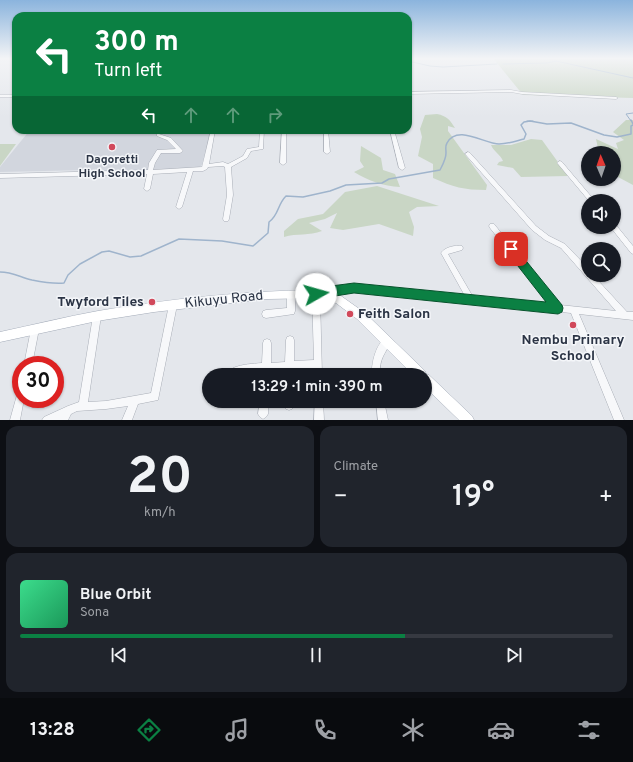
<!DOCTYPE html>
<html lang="en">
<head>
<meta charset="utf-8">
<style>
	:root { --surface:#171b24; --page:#20242c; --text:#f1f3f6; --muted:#9ea1a6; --line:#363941; --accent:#0b8043 }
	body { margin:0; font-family:Overpass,sans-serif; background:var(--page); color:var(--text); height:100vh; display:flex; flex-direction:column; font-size:15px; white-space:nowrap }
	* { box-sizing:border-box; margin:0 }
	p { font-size:13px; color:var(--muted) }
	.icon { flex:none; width:22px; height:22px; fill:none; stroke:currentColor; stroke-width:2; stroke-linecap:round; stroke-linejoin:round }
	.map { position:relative; height:420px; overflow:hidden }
	.side { display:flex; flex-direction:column; gap:6px; padding:6px; background:#0d0f14; flex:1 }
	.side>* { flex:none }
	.top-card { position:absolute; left:12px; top:12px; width:400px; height:122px; border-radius:12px; box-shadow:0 1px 3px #0004; background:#0b8043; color:#fff; overflow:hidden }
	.needle { width:26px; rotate:358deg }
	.controls { position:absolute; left:581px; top:146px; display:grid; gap:8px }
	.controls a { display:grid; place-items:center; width:40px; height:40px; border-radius:50%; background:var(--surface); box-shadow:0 1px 3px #0004; font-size:20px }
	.speed { position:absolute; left:12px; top:356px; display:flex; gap:8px; font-size:20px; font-weight:700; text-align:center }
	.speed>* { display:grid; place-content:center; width:52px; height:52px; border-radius:50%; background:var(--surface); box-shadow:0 1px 3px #0004; line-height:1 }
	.speed .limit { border:6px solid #d22; background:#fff; color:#111 }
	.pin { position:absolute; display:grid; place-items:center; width:34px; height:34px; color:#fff; margin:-17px; border-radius:8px; box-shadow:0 2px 6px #0006 }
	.me { position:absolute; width:44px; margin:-22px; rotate:83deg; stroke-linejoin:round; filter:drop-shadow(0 0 3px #0008) }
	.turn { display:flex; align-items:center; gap:14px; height:84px; padding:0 16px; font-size:18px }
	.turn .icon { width:52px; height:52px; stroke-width:2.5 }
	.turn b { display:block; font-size:28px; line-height:34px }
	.lanes { display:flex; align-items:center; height:38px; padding:0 16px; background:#0003; justify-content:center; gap:20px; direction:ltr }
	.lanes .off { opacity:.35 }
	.big { font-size:30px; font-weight:600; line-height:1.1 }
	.side .tile { flex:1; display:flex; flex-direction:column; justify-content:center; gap:6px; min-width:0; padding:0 14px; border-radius:12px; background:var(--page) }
	.side .dial { align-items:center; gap:0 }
	.dial b { font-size:52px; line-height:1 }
	.song { display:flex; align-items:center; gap:12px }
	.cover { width:48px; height:48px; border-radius:6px; background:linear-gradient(135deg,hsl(150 70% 55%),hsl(150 70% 35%)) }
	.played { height:4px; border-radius:2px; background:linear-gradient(90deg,var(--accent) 65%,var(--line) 65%) }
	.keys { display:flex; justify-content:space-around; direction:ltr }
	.heat { display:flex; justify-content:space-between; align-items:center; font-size:22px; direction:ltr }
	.side .tiles { flex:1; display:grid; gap:6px; grid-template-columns:1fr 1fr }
	.tile:last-child { grid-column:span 2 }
	.trip { position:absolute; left:202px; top:368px; width:230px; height:40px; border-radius:20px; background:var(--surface); box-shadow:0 1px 3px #0004; font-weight:600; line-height:40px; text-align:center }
	.menu { display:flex; height:64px; justify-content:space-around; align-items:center; background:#090b0e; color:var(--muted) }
	.menu .icon { width:28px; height:28px }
	.menu .current { color:var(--accent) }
	.menu b { font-size:18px; color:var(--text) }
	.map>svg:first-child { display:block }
	.built { fill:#d2d6de }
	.green { fill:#c9d6c5 }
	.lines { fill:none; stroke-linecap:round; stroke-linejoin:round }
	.stream-far1 { stroke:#9fb4cc; stroke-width:1 }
	.stream { stroke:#9fb4cc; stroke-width:1.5 }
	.minor-casing { stroke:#a9aeb7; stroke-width:1 }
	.major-casing { stroke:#a3abb8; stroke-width:1 }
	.minor { fill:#f7f8fa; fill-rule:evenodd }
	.major { fill:#fff; fill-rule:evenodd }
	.route { fill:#0b8043; stroke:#07532c }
	.poi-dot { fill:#d1495b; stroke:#f4f6f9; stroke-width:1.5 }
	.labels { text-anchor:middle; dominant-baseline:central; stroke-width:3; stroke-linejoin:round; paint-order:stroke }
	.poi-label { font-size:12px; font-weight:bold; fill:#2b3445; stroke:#f4f6f9 }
	.near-street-label { font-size:14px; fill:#2b3445; stroke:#f4f6f9 }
	.near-poi-label { font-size:14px; font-weight:bold; fill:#2b3445; stroke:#f4f6f9; text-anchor:end }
</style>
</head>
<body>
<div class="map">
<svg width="633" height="420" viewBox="0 0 633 420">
	<rect width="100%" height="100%" fill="#e4e7ec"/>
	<path class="built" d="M30 130H212L204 164 196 169 90 173V170H87L0 172V167Z"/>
	<g class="green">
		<path d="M493 58H633V98L523 95Z"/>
		<path d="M437 114C447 116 450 120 455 128L448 126V131L487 185 486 190C464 190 453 187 433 178V164L418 156 422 137 420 129 425 115Z"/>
		<path d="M626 120H633V185L618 177 614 173V153H599L596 139 618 149 616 143 624 140 613 132Z"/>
		<path d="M531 139 542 140 568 176 521 177 513 168 497 165 499 162 503 161C500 154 494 152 491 145H511Z"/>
		<path d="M0 144H16L0 166Z"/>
		<path d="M361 146 381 158 383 170 395 174 400 187C383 186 369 181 354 172L364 167 360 161Z"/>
		<path d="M377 186 439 206 417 207 409 212 414 227 413 236 379 224 343 230 330 228 337 213 325 219 309 223 322 231C309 236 297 233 284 237V231L298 219 323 214 345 192Z"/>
	</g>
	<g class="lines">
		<g class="stream-far1">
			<path d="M548 58 556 60"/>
			<path d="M408 61 430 66 443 67 497 64"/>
			<path d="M503 64 547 63 556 61 633 78"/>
			<path d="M527 121H533"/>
			<path d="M631 121 626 114 633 113"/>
		</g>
		<g class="stream">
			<path d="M631 120 633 124"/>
			<path d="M0 272C12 272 20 277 32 280 42 282 54 284 64 283L68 275 80 264 102 252 109 251 130 257 141 256 179 239 222 241 253 246 268 233 269 222C279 215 277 205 286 196L303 197 330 191 346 185 382 183 389 179 440 170C443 164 446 159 446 153 446 149 445 146 447 143 457 124 485 144 499 144 508 144 516 141 524 139L526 134 521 125 524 122 530 121 547 124 571 123 604 135 617 137 631 134V126L633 125"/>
		</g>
		<defs>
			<g id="minor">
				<path d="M511 90 522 92 616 97 618 98 616 99 522 94 511 92 408 94V92Z"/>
				<rect x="0" y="95" width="16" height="2"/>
				<path d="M211 130H215L209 164 223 162 228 164 243 156 247 149 259 147 260 130H264L263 149 251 151 247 158 231 167 233 195 229 219 228 221H224L223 219 227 195 225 167 223 166 208 167 207 169 203 171H193L182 207 179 209 176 207 187 172 153 174 150 189 147 191 144 189 147 174 0 178V174L148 170 149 163 157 150 176 149 167 140 157 136V134H159L171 138 183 151 180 153H161L155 163 153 170 202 167Z"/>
				<path d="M282 130H286V163L283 165 280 163Z"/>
				<path d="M324 130H328L330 152 327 154 324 152Z"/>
				<path d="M390 130H394L405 168 404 169 402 170 399 168Z"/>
				<path d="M468 152 470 153 536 226 549 236 565 244 588 268V275H593L627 312H633V320L579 314 624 420H614L571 313 354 291 320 297 322 375H314V368L293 370V375H285V370L270 371V375H262V371L248 372 237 375 233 374 232 371 233 368C243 364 252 364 262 363L263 343 264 340 267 339 270 340 271 343V363L285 362 286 340 287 337 290 336 293 337 294 340V361L314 360 312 294 313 292 316 291 354 285 465 296 441 253C445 247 455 245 462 246L463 248 462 250 448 254 473 297 550 304 490 228 489 226 490 224H494L560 305 616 311 561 248 545 240 532 230 466 155 465 154Z"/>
				<path d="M560 161 562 162 595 201H589L558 164 557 163 558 162Z"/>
				<path d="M614 225H616L633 246V254L631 253 612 229 611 227H614Z"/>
				<path d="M291 291 294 292 295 294V311L294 314 266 318 263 317 262 314 263 311 266 310 287 308V294L288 292Z"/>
				<path d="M173 302 176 303 177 305 158 400 138 404 132 420H122L128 406 106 409 77 411 71 414 68 420H42L44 417 68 406 79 402 93 316 94 313 97 312 100 313 101 316 88 402 106 401 151 393 169 305 170 303Z"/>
				<path d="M35 325 38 326 39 329 32 365H24L31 329 32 326Z"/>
				<path d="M387 337 390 338 391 341C385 355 379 358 380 375H372C371 364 376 342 387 337Z"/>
				<path d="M21 391V399H24L20 420H10L17 395 18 392Z"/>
				<path d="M260 401H268V414L266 417 263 419 260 417 258 414Z"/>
				<path d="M285 401H293V406L292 409 289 410 286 409 285 406Z"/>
				<path d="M315 401H323L324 420H314Z"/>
				<path d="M376 401H384L388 420H378Z"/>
			</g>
			<path id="major" d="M316 290 341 296 365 313 425 371 426 374 429 375 472 416 474 420H459L425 387V375H413L357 319 336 303 316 298 268 299 154 312 97 321 0 342V332C33 325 65 317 98 311 170 299 243 291 316 290Z"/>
		</defs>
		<use href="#minor" class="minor-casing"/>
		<use href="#major" class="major-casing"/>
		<use href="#minor" class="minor"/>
		<use href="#major" class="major"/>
	</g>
	<linearGradient id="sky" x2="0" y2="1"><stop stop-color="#8bb4dd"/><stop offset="0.5" stop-color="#f3f4f6"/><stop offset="1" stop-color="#f3f4f6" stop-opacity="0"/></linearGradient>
	<rect width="633" height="117" fill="url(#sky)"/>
	<path class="route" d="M511 245 514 246 562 305 563 308 562 312 558 314 354 293 316 299 312 297 310 294 312 290 316 288 354 283 546 302 507 252 506 249 507 246Z"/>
	<g class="poi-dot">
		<circle cx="112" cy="147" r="4"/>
		<circle cx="152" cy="302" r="4"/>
		<circle cx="350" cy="314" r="4"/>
		<circle cx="573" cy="325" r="4"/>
	</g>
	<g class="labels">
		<g class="poi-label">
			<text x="112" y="160">Dagoretti<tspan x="112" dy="14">High School</tspan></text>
		</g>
		<g class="near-street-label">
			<text transform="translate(224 300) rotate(-6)">Kikuyu Road</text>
		</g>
		<g class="near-poi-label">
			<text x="144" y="302">Twyford Tiles</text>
			<text x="358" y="314" text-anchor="start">Feith Salon</text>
			<text x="573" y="340" text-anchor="middle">Nembu Primary<tspan x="573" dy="16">School</tspan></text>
		</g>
	</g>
</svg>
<div class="controls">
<a><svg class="needle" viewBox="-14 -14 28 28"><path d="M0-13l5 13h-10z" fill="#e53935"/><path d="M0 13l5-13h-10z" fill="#9ea1a6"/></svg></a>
<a><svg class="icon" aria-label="sound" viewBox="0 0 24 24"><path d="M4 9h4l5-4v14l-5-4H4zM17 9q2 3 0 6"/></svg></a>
<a><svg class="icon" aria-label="search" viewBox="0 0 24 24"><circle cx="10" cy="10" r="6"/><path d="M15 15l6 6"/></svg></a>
</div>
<div class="speed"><div class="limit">30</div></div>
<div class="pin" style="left:511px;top:249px;background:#d93025"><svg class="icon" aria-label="arrive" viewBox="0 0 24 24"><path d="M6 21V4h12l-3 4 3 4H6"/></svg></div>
<svg class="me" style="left:316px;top:294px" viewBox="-20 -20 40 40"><circle r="19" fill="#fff"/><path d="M0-13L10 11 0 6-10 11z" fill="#0b8043"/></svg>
<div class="trip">13:29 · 1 min · 390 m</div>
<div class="top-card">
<div class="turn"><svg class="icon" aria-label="left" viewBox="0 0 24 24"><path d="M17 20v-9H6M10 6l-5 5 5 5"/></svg><div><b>300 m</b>Turn left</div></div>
<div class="lanes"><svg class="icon" aria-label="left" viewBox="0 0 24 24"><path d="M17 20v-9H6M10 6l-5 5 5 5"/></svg><svg class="icon off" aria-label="ahead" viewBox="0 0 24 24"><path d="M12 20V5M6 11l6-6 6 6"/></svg><svg class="icon off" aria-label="ahead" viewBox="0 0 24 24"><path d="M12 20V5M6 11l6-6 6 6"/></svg><svg class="icon off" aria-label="right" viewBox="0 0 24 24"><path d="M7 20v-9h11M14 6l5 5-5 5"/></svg></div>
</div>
</div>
<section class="side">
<div class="tiles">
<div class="tile dial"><b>20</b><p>km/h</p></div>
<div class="tile"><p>Climate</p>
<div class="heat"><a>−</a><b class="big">19°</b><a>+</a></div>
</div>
<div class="tile">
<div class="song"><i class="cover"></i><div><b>Blue Orbit</b><p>Sona</p></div></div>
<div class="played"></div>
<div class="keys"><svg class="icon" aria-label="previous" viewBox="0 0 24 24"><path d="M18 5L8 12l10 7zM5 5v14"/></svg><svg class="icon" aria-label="pause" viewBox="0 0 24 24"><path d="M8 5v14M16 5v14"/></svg><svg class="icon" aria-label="next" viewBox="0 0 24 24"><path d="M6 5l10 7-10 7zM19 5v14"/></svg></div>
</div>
</div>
</section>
<nav class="menu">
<b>13:28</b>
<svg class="icon current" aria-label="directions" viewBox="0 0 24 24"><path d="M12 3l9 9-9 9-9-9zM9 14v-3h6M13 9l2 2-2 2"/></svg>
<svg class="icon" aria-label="music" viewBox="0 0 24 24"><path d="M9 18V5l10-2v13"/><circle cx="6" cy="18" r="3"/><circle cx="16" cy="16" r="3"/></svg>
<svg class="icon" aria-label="phone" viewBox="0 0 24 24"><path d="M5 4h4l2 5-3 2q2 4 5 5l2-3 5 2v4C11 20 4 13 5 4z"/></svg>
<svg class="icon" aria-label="climate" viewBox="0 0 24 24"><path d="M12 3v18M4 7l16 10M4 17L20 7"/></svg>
<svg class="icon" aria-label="car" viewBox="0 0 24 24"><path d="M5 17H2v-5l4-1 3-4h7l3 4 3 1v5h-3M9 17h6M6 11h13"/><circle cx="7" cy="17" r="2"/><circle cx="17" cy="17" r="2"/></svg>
<svg class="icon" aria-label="filters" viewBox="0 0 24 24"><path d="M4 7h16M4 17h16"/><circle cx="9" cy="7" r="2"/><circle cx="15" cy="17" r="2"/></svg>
</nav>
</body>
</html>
